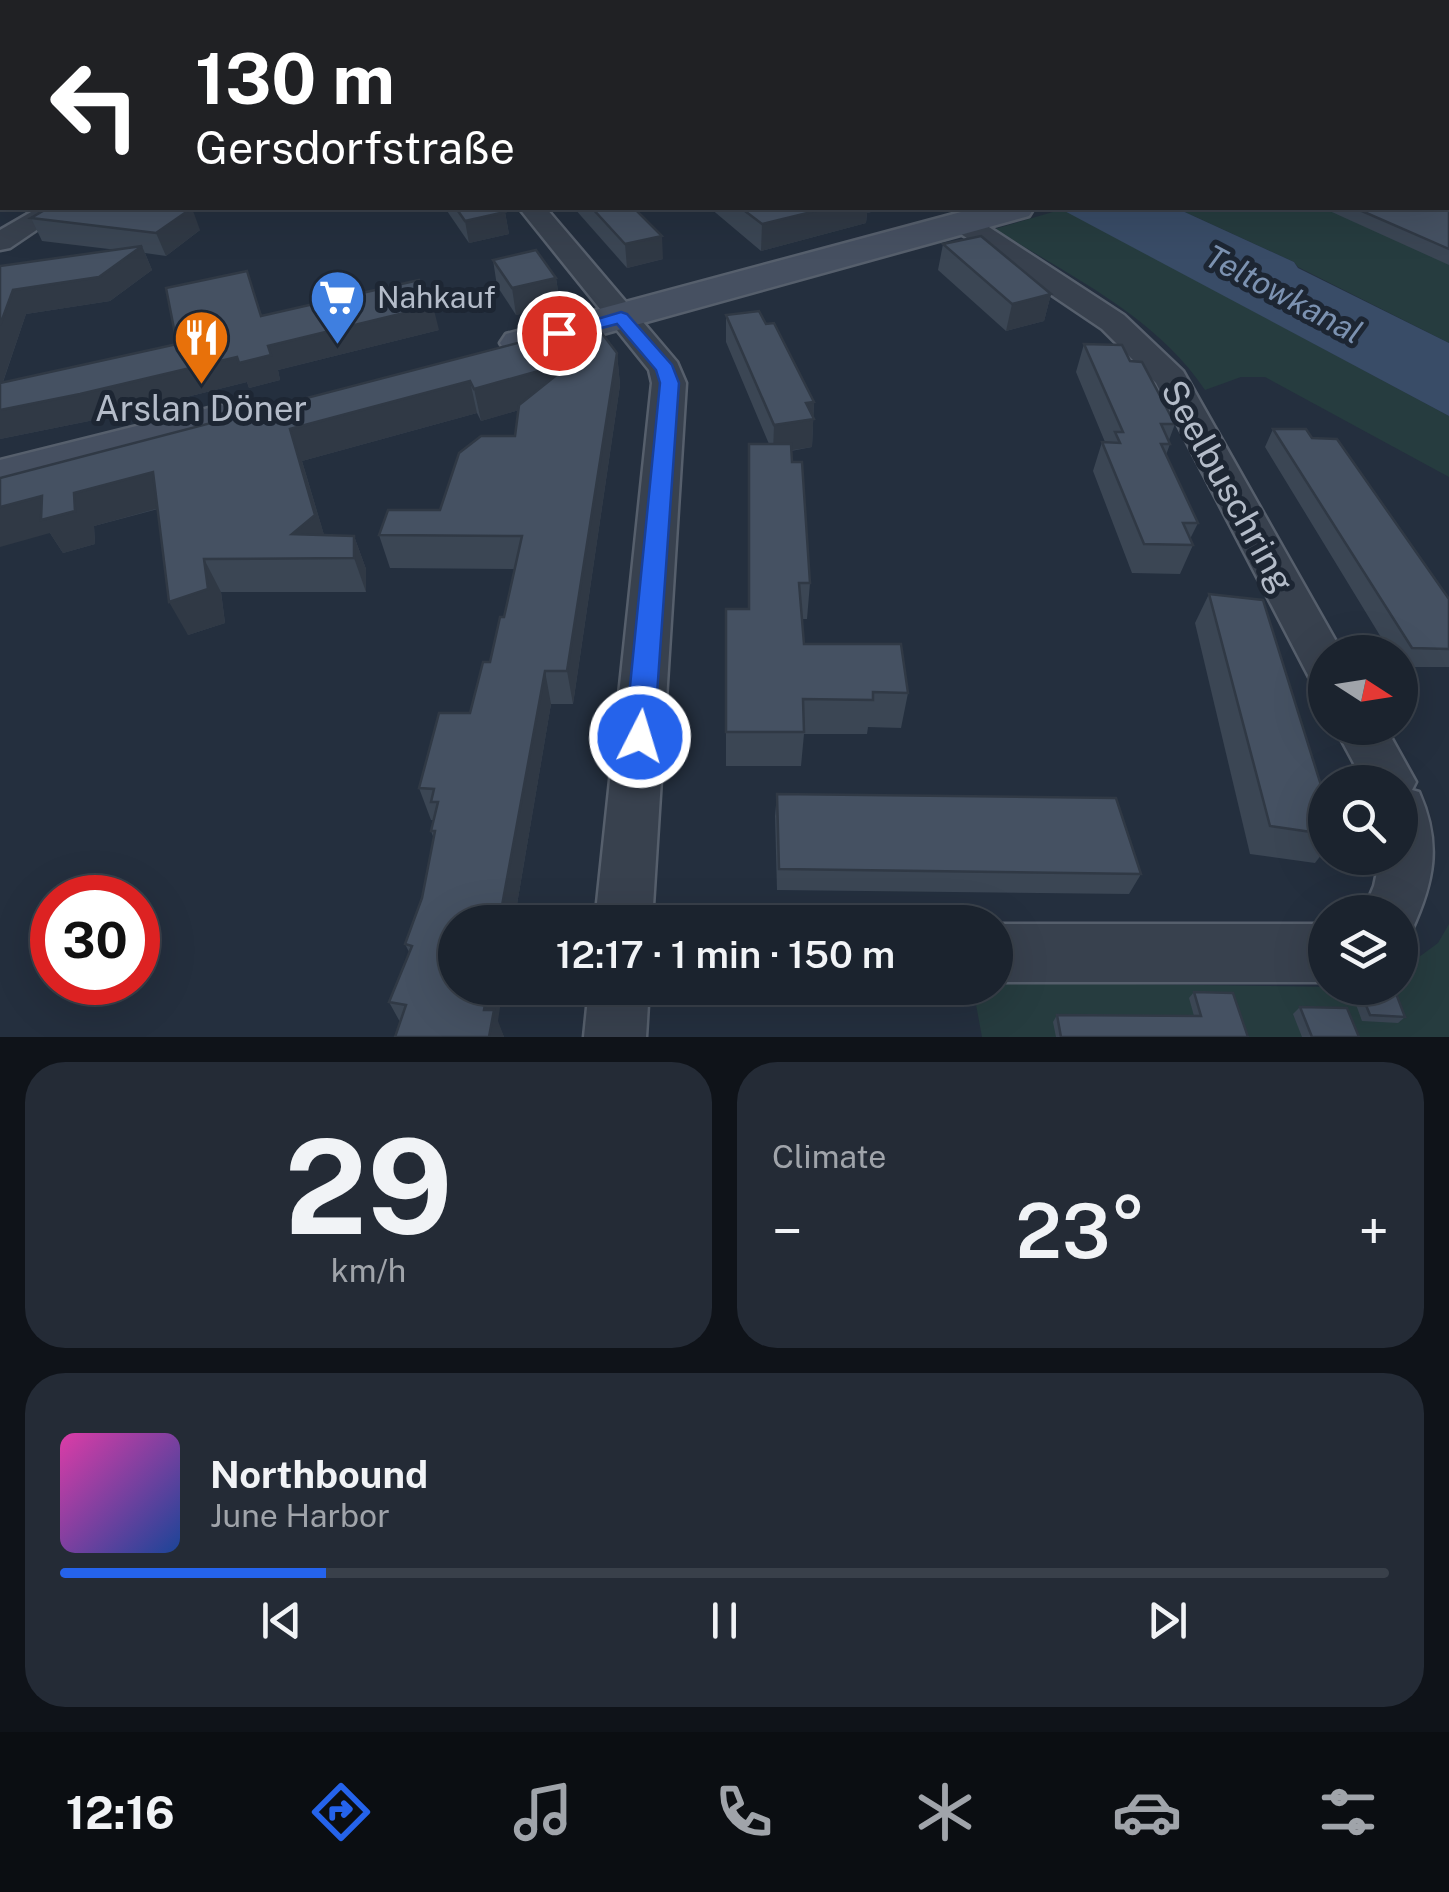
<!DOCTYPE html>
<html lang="en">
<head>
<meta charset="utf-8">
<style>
	:root { --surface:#1b232e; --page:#242b36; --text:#f1f3f6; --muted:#a0a4aa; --line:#39404a; --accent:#2563eb }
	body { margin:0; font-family:"Public Sans",sans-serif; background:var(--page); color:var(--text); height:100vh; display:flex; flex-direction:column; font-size:38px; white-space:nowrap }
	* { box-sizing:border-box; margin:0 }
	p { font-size:32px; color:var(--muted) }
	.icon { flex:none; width:55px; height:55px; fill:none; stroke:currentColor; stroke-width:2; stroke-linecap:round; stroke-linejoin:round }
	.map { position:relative; height:1037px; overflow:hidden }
	.sheet { display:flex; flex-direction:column; gap:25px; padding:25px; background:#0f1319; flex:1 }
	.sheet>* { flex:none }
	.top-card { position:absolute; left:0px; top:0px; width:1450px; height:210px; box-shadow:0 10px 40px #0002,0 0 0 2px var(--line); background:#202124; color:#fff; overflow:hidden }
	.needle { width:65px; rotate:102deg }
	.controls { position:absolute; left:1308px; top:635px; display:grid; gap:20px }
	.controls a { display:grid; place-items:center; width:110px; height:110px; border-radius:50%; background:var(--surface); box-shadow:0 10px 40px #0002,0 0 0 2px var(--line); font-size:50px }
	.speed { position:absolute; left:30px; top:875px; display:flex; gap:20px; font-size:50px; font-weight:700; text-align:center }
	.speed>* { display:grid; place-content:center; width:130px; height:130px; border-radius:50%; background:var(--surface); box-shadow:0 10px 40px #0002,0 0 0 2px var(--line); line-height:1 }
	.speed .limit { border:15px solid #d22; background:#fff; color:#111 }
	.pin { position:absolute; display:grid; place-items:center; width:85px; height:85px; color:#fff; margin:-42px; border:5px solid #fff; border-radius:50%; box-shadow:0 2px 10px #0007 }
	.me { position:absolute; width:110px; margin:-55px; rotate:5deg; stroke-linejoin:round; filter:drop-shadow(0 0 8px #0008) }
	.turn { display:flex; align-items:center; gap:35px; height:210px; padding:0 30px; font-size:45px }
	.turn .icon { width:130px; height:130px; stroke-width:2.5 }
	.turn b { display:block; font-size:70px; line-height:85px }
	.big { font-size:75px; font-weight:600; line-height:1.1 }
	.sheet .card { flex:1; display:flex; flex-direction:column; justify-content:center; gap:15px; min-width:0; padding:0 35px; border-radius:40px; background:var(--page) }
	.sheet .dial { align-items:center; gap:0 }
	.dial b { font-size:130px; line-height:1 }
	.song { display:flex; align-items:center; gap:30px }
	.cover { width:120px; height:120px; border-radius:15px; background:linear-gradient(135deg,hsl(320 70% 55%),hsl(220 70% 35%)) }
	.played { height:10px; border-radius:5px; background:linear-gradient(90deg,var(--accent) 20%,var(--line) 20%) }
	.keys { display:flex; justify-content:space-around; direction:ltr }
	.heat { display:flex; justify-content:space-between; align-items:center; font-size:55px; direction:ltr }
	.sheet .tiles { flex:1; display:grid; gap:25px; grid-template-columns:1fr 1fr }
	.card:last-child { grid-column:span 2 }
	.trip { position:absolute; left:438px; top:905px; width:575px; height:100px; border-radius:50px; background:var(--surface); box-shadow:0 10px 40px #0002,0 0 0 2px var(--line); font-weight:600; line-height:100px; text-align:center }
	.dock { display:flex; height:160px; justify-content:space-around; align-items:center; background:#0b0e12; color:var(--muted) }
	.dock .icon { width:70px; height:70px }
	.dock .active { color:var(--accent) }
	.dock b { font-size:45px; color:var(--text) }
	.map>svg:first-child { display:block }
	.green { fill:#263c3f }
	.water { fill:#394c67 }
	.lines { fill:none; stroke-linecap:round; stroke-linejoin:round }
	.lane-casing { stroke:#565f6c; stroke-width:5 }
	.street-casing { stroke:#565f6c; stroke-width:5 }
	.secondary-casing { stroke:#565f6c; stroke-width:5 }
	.lane { fill:#38414e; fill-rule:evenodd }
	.street { fill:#38414e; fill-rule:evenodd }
	.secondary { fill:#465061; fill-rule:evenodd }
	.wall { fill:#3b4654 }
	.shaded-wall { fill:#303945 }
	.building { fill:#455162; stroke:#303945; stroke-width:2.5 }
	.route { fill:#2563eb; stroke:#184099; stroke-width:2.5 }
	.labels { text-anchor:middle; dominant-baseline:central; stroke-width:10; stroke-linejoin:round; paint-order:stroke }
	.far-poi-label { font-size:30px; fill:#b4bcc9; stroke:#1d2633; text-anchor:start }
	.far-water-label { font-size:32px; font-style:italic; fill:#7c92b1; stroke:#1d2633 }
	.poi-label { font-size:35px; fill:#b4bcc9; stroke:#1d2633 }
	.street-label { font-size:35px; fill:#b4bcc9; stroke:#1d2633 }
</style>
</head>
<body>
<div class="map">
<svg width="1449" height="1037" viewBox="0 0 1449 1037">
	<rect width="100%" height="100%" fill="#242f3e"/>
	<g class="green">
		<path d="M1449 88V343L1298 267 1294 262 1176 208H1448Z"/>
		<path d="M1063 209 1449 416V477L1265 377H1241L1205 390C1156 316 1068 275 995 229Z"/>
		<path d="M1449 924V1037H982L973 988H995V982L1400 988V971L1438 943Z"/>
	</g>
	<path class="water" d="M1059 208H1176L1294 262 1298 268 1449 343V416Z"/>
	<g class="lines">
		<defs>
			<g id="lane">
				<path d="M558 0H570L571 2H560Z"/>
				<path d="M2 33V39L0 40V34Z"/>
			</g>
			<g id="street">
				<path d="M38 208H69L10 248 0 250V230Z"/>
				<path d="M519 208H546L677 362 686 383 652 922H595L652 383 649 370Z"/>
				<path d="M962 214 972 216 1124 315 1183 371 1342 652H1325V682L1309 677 1156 383 1102 329 952 228 948 222 952 216Z"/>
				<path d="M1335 728H1386L1416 782 1412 790 1419 792C1442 844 1434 882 1411 932L1400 936V912H1363L1374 886 1380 858H1400V782H1364Z"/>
				<rect x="995" y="924" width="330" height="58"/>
				<path d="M589 988H649L646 1037H584Z"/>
			</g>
			<g id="secondary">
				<path d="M1427 0H1449V5L1426 2Z"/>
				<path d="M2 122V142L0 143V123Z"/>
				<path d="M976 208H1034L1029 216 538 352 522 356 506 352 500 343 506 334Z"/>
				<path d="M221 405 238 409 246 420 238 431 0 494V460Z"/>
			</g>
		</defs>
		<use href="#lane" class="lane-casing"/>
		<use href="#street" class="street-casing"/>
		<use href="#secondary" class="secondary-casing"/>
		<use href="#lane" class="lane"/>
		<use href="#street" class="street"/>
		<use href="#secondary" class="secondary"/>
	</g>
	<g class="wall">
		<path d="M416 0H496L489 2H426Z"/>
		<path d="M862 0H1361L1369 2H868Z"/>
		<path d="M1449 59V265L1323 208H1448Z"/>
		<path d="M445 208H502L505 212 509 234 469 243Z"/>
		<path d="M574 208H634L663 259 627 268Z"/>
		<path d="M710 208H888L867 213 866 223 761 251Z"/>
		<path d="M31 218 200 230 166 256 145 253 152 270 110 301 26 314 3 382 177 344 247 271 262 316 439 330 278 370 280 380 249 388 247 382 94 420 0 439V266L117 250 42 241Z"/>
		<path d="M943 244 1051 294 1044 321 1006 331 938 270Z"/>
		<path d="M493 260 556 278 560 304 516 315 497 286Z"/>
		<path d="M726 315 766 324 814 402 812 447 791 451 810 583 807 619H802L804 644 908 693 901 728 868 727 867 734H804L801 766H726V609H748L749 444H769L726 342Z"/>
		<path d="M1084 344 1130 361 1175 424 1169 440 1170 444 1166 455 1198 523 1190 539 1193 545 1180 574 1132 573 1093 471 1102 442H1105L1076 372Z"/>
		<path d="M617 353 620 385 573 704H551L514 922H455L504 1037H395L400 1022 389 1002 409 952 405 944 422 898 434 839 431 831 434 820H431L419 788 470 713 490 662 504 617 514 569 390 568 379 535 440 510 515 436 519 410 481 421 477 413 302 461 324 535 354 536 366 569V592H221L225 623 188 635 158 509 94 526 95 544 63 553 50 533 0 478Z"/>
		<path d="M1273 429 1312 438 1449 599V667H1400V652H1390L1265 447Z"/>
		<path d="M1209 594 1325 798V850L1315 863 1250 854 1195 623Z"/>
		<path d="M777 794 1141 874 1129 894 777 890 775 816Z"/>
		<path d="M1350 988H1394L1405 1017 1398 1023 1362 1021Z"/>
		<path d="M1194 992 1248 1037H1056L1053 1022 1057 1015 1194 1016 1189 998Z"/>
		<path d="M1300 1007 1359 1037H1302L1293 1014Z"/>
	</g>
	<g class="shaded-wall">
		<path d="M460 0H496L489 2H461Z"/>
		<path d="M192 208 200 230 166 256 156 233Z"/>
		<path d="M828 208H888L867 213 866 223 761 251 762 224Z"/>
		<path d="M505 212 509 234 469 243 465 221Z"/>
		<path d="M662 236 663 259 627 268 625 244Z"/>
		<path d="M142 246 152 270 110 301 26 314 0 390V325L13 290Z"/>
		<path d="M556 278 560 304 516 315 512 288Z"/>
		<path d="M1051 294 1044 321 1006 331 1012 304Z"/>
		<path d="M433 306 439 330 278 370 280 380 249 388 247 382 94 420 0 439V410Z"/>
		<path d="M617 353 620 385 573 704 567 671Z"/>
		<path d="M574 361 578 393 481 421 474 389Z"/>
		<path d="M470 381 477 413 302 461 328 548 292 534 290 429Z"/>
		<path d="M814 402 812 447 773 453 774 425 806 403Z"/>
		<path d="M153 472 170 505 94 526 95 544 63 553 50 533 0 547V507L42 496 74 493Z"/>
		<path d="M354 536 366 569V592L354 558Z"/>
		<path d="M204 559 221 592 225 623 188 635 169 602Z"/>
		<path d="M545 671 551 704 514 922H499Z"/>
		<path d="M488 988H503L498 1021 504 1037H489L484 1010Z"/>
	</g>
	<g class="building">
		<path d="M900 0H1361L1369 2H907Z"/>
		<path d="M1448 59H1449V249L1355 208H1448V74H1449Z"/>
		<path d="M48 208H192L156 233 31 218Z"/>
		<path d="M456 208H502L505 212 465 221Z"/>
		<path d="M592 208H634L662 236 625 244Z"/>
		<path d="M741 208H828L762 224Z"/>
		<path d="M981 236 1051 294 1012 304 943 244Z"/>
		<path d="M142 246 99 277 13 290 0 325V266Z"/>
		<path d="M536 250 556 278 512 288 493 260Z"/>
		<path d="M247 271 261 316 419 280 433 306 268 346 271 355 239 363 237 357 80 394 0 410V383L177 344 166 288Z"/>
		<path d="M759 311 766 324 774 323 814 402 806 403 814 419 774 425 726 315Z"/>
		<path d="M594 323 617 353 567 671H545L499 922H455V988H488L484 1010H494L489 1037H395L406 1005 389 1002 412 946 405 944 422 898 435 831H431L438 802H431L434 789 419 788 439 713H470L483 662H490L500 617H504L522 536 379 535 388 510H440L459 453 481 436H515L519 405 574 361 474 389 470 381 290 429 315 515 292 534 354 536V558L204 559 208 589 169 602 153 472 74 493 75 511 41 520 42 496 0 507V478Z"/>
		<path d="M1084 344 1122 345 1130 361 1142 362 1175 424H1161L1170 444H1161L1198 523H1183L1193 545 1144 544 1102 442 1120 443 1115 432H1123Z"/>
		<path d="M1273 429H1306L1312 438 1337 439 1449 599V649L1412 648Z"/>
		<path d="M749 444H791L792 462H802L810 583H799L804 644H901L908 693 873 692V700L803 699 804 732H726V609H749Z"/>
		<path d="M1209 594 1263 600 1325 798V834L1270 826Z"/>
		<path d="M777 794 1116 798 1141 874 779 869Z"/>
		<path d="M1359 988H1394L1405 1017 1370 1015Z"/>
		<path d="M1194 992 1233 993 1248 1037H1061L1057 1015 1201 1016Z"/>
		<path d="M1300 1007 1347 1008 1359 1037H1312Z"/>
	</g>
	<path class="route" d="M621 312 627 314 672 365 679 383 654 737 649 745 640 749 630 745 625 737 660 383 656 370 617 324 559 339 550 333Z"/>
	<defs>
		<symbol id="supermarket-pin" viewBox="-11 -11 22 30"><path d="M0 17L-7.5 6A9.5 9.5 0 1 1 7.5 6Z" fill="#3f7fe0" stroke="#1d2633"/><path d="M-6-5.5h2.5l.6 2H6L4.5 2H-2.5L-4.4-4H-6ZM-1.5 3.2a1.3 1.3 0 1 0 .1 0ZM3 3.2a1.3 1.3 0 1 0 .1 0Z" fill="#fff"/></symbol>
		<symbol id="restaurant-pin" viewBox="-11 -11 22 30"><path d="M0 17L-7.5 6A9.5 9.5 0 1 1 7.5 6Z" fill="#e8710a" stroke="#1d2633"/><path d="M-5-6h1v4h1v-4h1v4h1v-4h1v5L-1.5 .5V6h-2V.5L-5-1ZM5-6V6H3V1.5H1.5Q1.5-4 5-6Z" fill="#fff"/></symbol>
	</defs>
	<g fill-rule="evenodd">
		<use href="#supermarket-pin" x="306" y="266" width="63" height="86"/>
		<use href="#restaurant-pin" x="170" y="306" width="63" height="86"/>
	</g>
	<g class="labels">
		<g class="far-poi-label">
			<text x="377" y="297">Nahkauf</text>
		</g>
		<g class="far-water-label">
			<text transform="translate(1284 294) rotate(28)">Teltowkanal</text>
		</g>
		<g class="poi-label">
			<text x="201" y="408">Arslan Döner</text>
		</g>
		<g class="street-label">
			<text transform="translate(1228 486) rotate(61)">Seelbuschring</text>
		</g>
	</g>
</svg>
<div class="controls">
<a><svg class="needle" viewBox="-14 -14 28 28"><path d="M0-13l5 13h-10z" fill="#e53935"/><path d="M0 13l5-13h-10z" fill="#a0a4aa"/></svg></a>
<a><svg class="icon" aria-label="search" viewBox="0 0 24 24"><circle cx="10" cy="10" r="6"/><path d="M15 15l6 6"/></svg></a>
<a><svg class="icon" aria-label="layers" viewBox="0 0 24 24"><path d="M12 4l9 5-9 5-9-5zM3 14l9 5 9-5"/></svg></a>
</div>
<div class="speed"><div class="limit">30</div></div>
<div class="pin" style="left:559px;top:333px;background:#d93025"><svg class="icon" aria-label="arrive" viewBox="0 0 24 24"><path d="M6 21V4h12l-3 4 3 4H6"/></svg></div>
<svg class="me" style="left:640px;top:737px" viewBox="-20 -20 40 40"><circle r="17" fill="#2563eb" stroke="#fff" stroke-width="3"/><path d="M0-11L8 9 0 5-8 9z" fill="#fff"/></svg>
<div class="trip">12:17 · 1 min · 150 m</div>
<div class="top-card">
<div class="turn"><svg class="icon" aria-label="left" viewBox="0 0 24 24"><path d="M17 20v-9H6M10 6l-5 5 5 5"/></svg><div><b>130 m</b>Gersdorfstraße</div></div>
</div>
</div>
<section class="sheet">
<div class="tiles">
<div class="card dial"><b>29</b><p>km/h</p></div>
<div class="card"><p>Climate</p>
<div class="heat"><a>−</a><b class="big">23°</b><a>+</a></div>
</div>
<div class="card">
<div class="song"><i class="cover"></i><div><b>Northbound</b><p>June Harbor</p></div></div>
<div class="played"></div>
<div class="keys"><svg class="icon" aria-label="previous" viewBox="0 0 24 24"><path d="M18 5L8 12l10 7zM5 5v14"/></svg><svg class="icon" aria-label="pause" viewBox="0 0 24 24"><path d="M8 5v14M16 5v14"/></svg><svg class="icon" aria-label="next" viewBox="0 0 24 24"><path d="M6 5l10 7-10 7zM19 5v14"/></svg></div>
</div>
</div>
</section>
<nav class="dock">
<b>12:16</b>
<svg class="icon active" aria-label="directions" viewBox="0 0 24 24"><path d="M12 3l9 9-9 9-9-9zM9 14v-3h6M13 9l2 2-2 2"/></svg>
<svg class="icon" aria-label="music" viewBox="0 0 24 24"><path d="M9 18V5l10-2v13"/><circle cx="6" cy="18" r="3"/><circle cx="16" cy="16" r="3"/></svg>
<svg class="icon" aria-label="phone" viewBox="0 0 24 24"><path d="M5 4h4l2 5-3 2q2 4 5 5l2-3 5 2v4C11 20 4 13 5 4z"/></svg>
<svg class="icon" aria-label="climate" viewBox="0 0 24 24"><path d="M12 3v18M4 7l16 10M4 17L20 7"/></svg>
<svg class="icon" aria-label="car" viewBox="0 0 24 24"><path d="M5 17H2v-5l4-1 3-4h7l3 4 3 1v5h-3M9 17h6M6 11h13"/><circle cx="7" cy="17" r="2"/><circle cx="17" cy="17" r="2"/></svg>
<svg class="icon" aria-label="filters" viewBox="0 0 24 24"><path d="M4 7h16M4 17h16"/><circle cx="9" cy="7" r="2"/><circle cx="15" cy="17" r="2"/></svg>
</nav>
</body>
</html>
